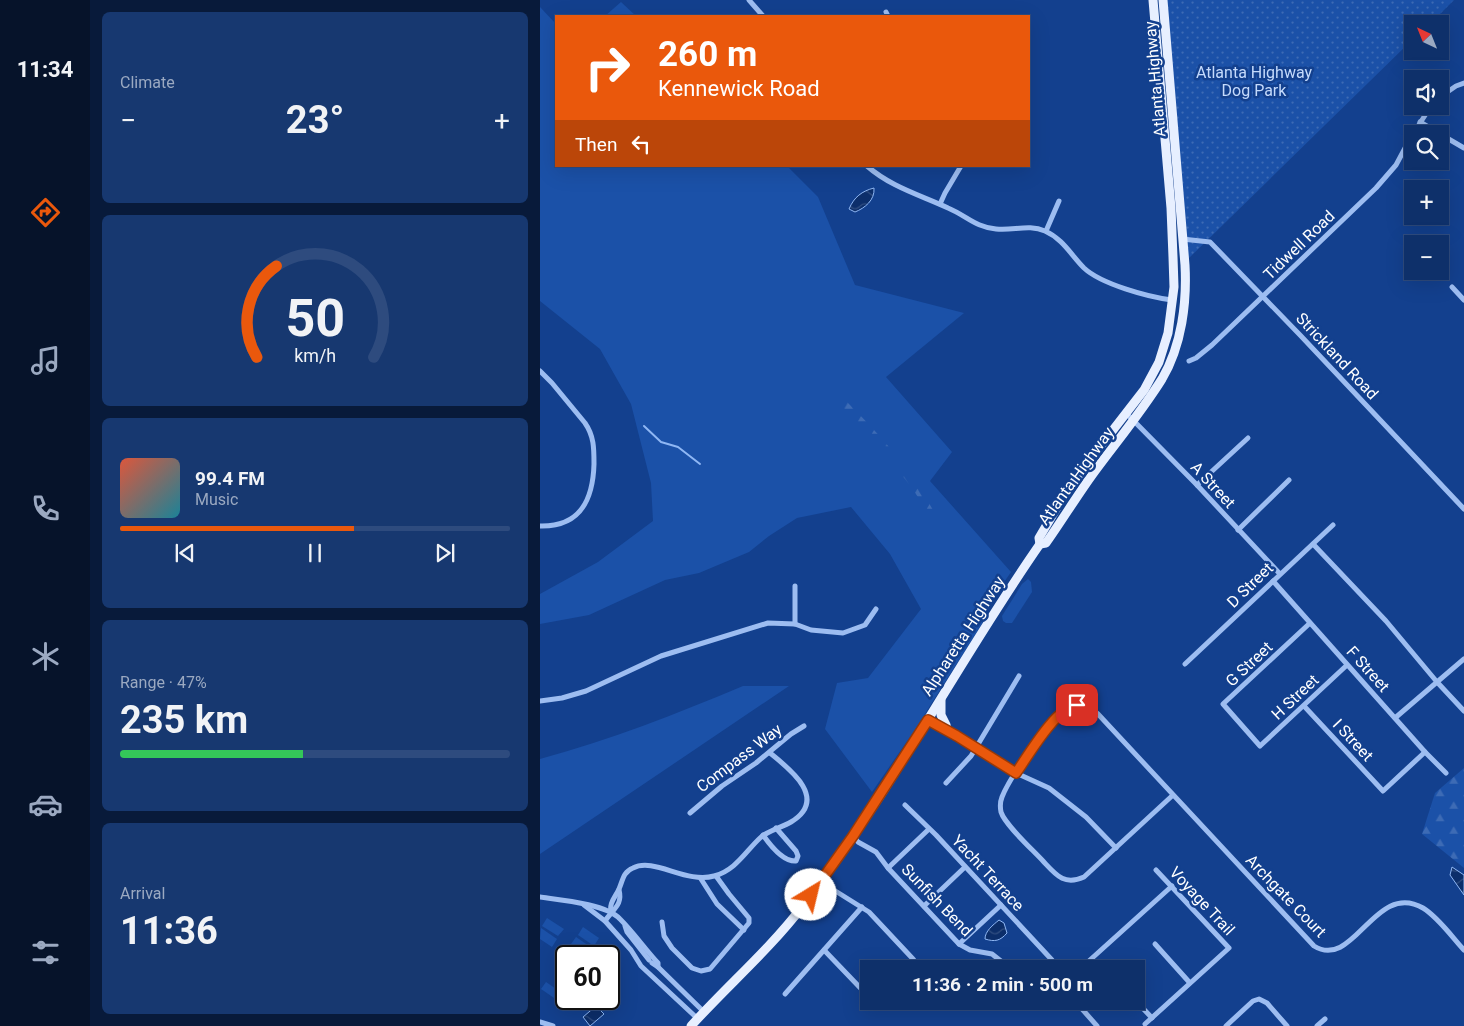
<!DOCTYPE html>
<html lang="en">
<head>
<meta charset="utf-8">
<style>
	:root { --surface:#0e306a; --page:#173870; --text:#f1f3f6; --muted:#9ba9c1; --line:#2e4b7e; --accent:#ea580c }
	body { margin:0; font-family:Roboto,sans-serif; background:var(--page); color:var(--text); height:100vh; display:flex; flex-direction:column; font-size:19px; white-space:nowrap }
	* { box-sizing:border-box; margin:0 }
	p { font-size:16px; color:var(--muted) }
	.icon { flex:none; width:28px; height:28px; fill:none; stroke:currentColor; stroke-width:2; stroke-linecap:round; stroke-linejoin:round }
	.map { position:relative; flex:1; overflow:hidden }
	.details { display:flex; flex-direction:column; gap:12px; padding:12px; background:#081a3a; width:450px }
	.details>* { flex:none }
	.top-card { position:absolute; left:15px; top:15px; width:475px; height:152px; border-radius:0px; box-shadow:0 5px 20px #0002,0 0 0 1px var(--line); background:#ea580c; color:#fff; overflow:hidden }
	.needle { width:32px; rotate:317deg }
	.fabs { position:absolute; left:864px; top:15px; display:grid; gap:10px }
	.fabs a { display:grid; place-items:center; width:45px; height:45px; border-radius:0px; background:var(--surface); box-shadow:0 5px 20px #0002,0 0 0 1px var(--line); font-size:25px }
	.speed { position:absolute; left:15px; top:945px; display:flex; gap:10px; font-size:25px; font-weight:700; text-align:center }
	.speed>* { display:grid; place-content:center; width:65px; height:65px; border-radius:50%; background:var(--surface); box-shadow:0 5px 20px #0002,0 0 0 1px var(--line); line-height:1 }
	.speed .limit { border:2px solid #111; border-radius:8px; background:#fff; color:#111 }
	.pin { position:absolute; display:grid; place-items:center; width:42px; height:42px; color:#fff; margin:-21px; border-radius:10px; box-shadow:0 2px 8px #0006 }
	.me { position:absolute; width:55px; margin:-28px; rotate:36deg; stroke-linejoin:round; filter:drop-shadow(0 0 4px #0008) }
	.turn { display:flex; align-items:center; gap:18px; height:105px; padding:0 20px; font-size:22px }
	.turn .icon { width:65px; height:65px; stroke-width:2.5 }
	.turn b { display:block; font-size:35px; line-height:42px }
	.then { display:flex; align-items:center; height:48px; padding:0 20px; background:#0003; gap:10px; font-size:19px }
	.big { font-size:38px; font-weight:700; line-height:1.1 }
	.details .widget { flex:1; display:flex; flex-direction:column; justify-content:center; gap:8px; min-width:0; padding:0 18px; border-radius:8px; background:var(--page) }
	.details .dial { align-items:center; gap:0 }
	.dial svg { height:130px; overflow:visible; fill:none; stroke:var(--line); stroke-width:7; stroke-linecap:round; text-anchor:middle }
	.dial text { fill:var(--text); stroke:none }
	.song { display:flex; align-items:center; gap:15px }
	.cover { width:60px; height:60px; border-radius:8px; background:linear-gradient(135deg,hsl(10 70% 55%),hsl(190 70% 35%)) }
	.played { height:5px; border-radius:2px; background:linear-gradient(90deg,var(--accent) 60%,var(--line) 60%) }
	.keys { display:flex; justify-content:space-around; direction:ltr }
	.heat { display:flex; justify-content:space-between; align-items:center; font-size:28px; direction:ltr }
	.charge { height:8px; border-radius:4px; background:linear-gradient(90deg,#34c759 47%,var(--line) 0) }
	.trip { position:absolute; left:320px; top:960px; width:285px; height:50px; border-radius:0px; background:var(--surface); box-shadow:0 5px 20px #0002,0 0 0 1px var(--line); font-weight:700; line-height:50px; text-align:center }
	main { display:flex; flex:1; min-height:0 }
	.menu { display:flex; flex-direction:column; width:90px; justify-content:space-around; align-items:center; background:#06132a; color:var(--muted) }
	.menu .icon { width:35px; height:35px }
	.menu .on { color:var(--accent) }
	.menu b { font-size:22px; color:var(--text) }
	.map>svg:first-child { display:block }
	.grass { fill:#1b51a8 }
	.forest { fill:url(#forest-firs) }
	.park { fill:url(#park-dots) }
	.water { fill:url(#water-waves); stroke:#8fb7f4 }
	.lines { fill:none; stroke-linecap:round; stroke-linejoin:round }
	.stream { stroke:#8fb7f4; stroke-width:2 }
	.street { stroke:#9dbdf1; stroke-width:5 }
	.primary { stroke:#e7efff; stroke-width:9 }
	.route-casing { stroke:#983908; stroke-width:12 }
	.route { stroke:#ea580c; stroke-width:9 }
	.labels { text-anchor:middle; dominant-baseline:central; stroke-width:5; stroke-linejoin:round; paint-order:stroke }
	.park-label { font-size:16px; fill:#c4dafc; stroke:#13408e }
	.street-label { font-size:16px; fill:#fff; stroke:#13408e }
</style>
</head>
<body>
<main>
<nav class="menu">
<b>11:34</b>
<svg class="icon on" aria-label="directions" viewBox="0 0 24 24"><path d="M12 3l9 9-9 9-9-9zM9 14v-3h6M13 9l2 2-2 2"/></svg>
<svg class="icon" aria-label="music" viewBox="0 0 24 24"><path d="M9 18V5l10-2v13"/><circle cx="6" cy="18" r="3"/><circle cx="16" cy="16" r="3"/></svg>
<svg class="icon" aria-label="phone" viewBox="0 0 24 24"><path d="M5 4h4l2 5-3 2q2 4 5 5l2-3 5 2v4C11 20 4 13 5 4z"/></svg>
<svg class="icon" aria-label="climate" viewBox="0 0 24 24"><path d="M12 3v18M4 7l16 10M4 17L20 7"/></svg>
<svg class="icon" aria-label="car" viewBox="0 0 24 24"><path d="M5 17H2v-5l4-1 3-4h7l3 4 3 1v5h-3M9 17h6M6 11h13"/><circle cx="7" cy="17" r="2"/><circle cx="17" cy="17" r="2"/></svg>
<svg class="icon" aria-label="filters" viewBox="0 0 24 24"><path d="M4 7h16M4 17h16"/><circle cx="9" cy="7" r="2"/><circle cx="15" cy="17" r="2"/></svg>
</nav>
<section class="details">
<div class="widget"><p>Climate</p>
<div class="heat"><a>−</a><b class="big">23°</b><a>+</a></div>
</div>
<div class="widget dial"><svg viewBox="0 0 100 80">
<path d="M14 69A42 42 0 1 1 86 69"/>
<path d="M14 69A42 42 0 0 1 26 13" stroke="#ea580c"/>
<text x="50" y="56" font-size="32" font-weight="700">50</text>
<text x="50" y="72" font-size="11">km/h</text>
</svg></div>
<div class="widget">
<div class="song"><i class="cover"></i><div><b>99.4 FM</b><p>Music</p></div></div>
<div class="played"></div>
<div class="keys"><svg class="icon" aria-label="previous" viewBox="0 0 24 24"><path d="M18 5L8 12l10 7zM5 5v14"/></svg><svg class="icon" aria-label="pause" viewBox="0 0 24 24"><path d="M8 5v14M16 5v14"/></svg><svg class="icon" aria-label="next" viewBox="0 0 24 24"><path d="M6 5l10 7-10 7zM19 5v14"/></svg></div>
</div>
<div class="widget"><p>Range · 47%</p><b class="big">235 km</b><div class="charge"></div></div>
<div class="widget"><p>Arrival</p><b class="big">11:36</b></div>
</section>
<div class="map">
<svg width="924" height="1026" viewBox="0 0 924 1026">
	<defs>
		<pattern id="forest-firs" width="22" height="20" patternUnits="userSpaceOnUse" patternTransform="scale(1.25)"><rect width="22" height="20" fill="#1b51a8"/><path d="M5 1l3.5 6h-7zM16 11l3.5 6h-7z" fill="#3d6bb5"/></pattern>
		<pattern id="park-dots" width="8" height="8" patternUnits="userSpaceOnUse" patternTransform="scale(1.25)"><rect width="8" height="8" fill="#1b51a8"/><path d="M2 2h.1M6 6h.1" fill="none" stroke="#3d6bb5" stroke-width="1.8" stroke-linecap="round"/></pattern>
		<pattern id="water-waves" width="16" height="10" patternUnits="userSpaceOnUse" patternTransform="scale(1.25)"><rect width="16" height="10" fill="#0c2e6a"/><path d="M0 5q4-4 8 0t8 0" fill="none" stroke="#304d80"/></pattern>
	</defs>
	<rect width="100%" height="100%" fill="#13408e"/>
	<g class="grass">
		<path d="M81 2 96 16H65Z"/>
		<path d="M0 7 16 24V166H247L278 197 315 285 424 313 346 377 412 452 390 481 471 572 445 610 442 624 374 731 332 792 285 729 297 683 328 678 381 609 350 554 311 507 257 518 229 536 209 552 159 573 125 580 49 615 0 624V594L58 562 113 521 111 483 91 404 60 349 0 301Z"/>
		<path d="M488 579 491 582 492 592 472 623H466L463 621 462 616 482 584Z"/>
		<path d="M203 686H249L0 854V759C70 740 136 714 203 686Z"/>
		<path d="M7 918 24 929 18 936 2 926Z"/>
		<path d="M43 927 59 938 54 946 38 935Z"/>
		<path d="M1 928 17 939 12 947 0 939Z"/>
		<path d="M36 937 52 948 47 955 31 944Z"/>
		<path d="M6 982 22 993 17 1000 1 989Z"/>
	</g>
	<g class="forest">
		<path d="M306 401C340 435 372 470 394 512L393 515 387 514C376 488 354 466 334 445 323 433 306 419 302 402Z"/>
		<path d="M924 768V868L882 834 895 793Z"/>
	</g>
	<path class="park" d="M626 0H914L890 24H872V40L647 260Z"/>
	<g class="water">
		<path d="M334 188C335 200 325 208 315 212L309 209C314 197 322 191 334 188Z"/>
		<path d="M912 867 924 875V895L910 875Z"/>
		<path d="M459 920 464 923 467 933C460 941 455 942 445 939 445 931 453 925 459 920Z"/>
		<path d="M56 1006 64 1014 50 1026 43 1017Z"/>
	</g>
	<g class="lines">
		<path class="stream" d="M104 426 121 442 138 447 160 464"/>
		<g class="street">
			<path d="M209 0 223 16"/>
			<path d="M346 12 348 16"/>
			<path d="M900 97 916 86 924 83"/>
			<path d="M880 122 900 134"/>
			<path d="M873 134 891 106"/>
			<path d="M900 134 924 148"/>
			<path d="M327 166C351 187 380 195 408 208 427 216 435 227 456 229 473 231 489 224 505 231 523 239 531 255 544 268 561 284 608 297 632 300"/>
			<path d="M400 204 405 193 421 166"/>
			<path d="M506 231 519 201"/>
			<path d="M642 239 670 242 760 335 924 509"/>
			<path d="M912 287 924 300"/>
			<path d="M649 361 656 358 672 345 836 188 856 165 872 135"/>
			<path d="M0 371 12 383 45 423C54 436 54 448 54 464 53 499 41 527 0 526"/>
			<path d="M587 414 657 485 740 574"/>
			<path d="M657 485 708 438"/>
			<path d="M698 530 749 480"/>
			<path d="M773 544 846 621 897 682 924 711"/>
			<path d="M733 581 885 752 906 773"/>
			<path d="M255 586V624"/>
			<path d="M770 623 683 704 720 746 807 665"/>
			<path d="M645 664 793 525"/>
			<path d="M0 701 22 698 46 691 121 656 228 623 255 624 271 630 303 633 325 625 336 609"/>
			<path d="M764 706 843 791 885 752"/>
			<path d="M855 718 924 659"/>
			<path d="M387 720 417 736 476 773 509 788 546 817 576 848"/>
			<path d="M406 783 431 756 479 676"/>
			<path d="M633 795 544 877C524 886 516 875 503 861 493 850 465 825 461 812 460 807 460 802 462 797 469 779 513 713 530 707 540 703 550 707 558 714L774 946C814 971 835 880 883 908 898 917 912 937 924 950"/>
			<path d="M365 805 396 835 512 960"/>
			<path d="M150 813 182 786 216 763 251 734 264 726"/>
			<path d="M223 835C230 845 243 862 256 861L258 856 256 851 236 828"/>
			<path d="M313 836 318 842 336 852 348 868 419 944 430 950 452 954 471 969"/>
			<path d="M348 868 389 829"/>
			<path d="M161 879 177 904 204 930"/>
			<path d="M281 882 329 912 373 959 380 969"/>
			<path d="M0 897C21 900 66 904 80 919 94 933 105 949 118 963V967L164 1012"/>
			<path d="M44 905 65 921 91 950 101 966 158 1019"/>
			<path d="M384 906 425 867"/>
			<path d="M71 913C69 902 75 898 79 889 83 880 83 872 93 868 114 857 146 884 174 876 195 871 206 851 220 838 229 830 241 828 251 822 289 799 250 769 230 753"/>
			<path d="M65 921C73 909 83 905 79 890"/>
			<path d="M122 922 124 936 132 948 152 968 161 971 170 969 209 923V918L189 894 176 876"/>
			<path d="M85 926 87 932 109 960"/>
			<path d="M419 944 461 905"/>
			<path d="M615 944 650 983"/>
			<path d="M284 950 329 997"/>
			<path d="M112 963 118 967"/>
			<path d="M540 969 632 886"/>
			<path d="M245 994 322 907"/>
			<path d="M333 1001C345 1011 357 1010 369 1001"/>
			<path d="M535 1001 557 1026"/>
			<path d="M596 1001 612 1018"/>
			<path d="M0 1022 13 1026"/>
			<path d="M605 1024 689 948 616 870"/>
			<path d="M686 1026 713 1001 719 999 727 1003 747 1026"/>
			<path d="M777 1026 785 1019"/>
		</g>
		<g class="primary">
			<path d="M500 544 506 543C523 519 538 494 555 471 578 440 602 411 622 379 642 345 647 302 645 265L623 0"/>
			<path d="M500 544 499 538 519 504 542 470 604 390 619 362 628 333 634 287 633 257 631 208 613 0"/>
			<path d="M401 700V715L406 725 407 730"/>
			<path d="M151 1026C187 986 229 950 262 907 351 793 417 663 500 544"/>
		</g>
	</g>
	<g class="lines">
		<defs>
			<path id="route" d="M271 895 313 836 388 720 417 736 476 773C488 756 516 707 537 705"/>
		</defs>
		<use href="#route" class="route-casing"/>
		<use href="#route" class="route"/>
	</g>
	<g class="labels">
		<g class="park-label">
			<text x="714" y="72">Atlanta Highway<tspan x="714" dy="18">Dog Park</tspan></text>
		</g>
		<g class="street-label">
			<text transform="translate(615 79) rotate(-95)">Atlanta Highway</text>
			<text transform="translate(759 245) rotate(-44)">Tidwell Road</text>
			<text transform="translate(797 356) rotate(47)">Strickland Road</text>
			<text transform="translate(536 476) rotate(-54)">Atlanta Highway</text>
			<text transform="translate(673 485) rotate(47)">A Street</text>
			<text transform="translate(710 585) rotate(-44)">D Street</text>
			<text transform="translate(423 636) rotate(-57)">Alpharetta Highway</text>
			<text transform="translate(709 664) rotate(-43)">G Street</text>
			<text transform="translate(828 669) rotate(48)">F Street</text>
			<text transform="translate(755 697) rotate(-43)">H Street</text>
			<text transform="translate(813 740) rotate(47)">I Street</text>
			<text transform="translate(199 758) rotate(-37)">Compass Way</text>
			<text transform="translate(448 873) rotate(47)">Yacht Terrace</text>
			<text transform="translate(746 896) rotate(46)">Archgate Court</text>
			<text transform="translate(397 900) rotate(46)">Sunfish Bend</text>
			<text transform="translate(662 901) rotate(47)">Voyage Trail</text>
		</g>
	</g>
</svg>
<div class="fabs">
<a><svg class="needle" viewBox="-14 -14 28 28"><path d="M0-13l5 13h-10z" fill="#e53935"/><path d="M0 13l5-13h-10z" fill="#9ba9c1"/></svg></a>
<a><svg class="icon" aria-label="sound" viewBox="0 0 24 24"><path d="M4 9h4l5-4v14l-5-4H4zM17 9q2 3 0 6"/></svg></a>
<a><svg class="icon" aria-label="search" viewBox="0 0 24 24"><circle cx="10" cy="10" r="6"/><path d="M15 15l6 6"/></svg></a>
<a>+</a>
<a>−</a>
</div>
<div class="speed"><div class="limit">60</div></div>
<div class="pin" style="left:537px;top:705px;background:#d93025"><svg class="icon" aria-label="arrive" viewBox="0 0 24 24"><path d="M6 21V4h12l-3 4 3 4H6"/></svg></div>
<svg class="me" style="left:271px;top:895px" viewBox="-20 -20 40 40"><circle r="19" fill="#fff"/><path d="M0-13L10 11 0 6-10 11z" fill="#ea580c"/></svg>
<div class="trip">11:36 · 2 min · 500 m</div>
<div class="top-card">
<div class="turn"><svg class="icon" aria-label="right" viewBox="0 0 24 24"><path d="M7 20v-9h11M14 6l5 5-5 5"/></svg><div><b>260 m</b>Kennewick Road</div></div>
<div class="then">Then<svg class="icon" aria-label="left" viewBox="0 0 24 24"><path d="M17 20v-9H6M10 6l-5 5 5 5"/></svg></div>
</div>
</div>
</main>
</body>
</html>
